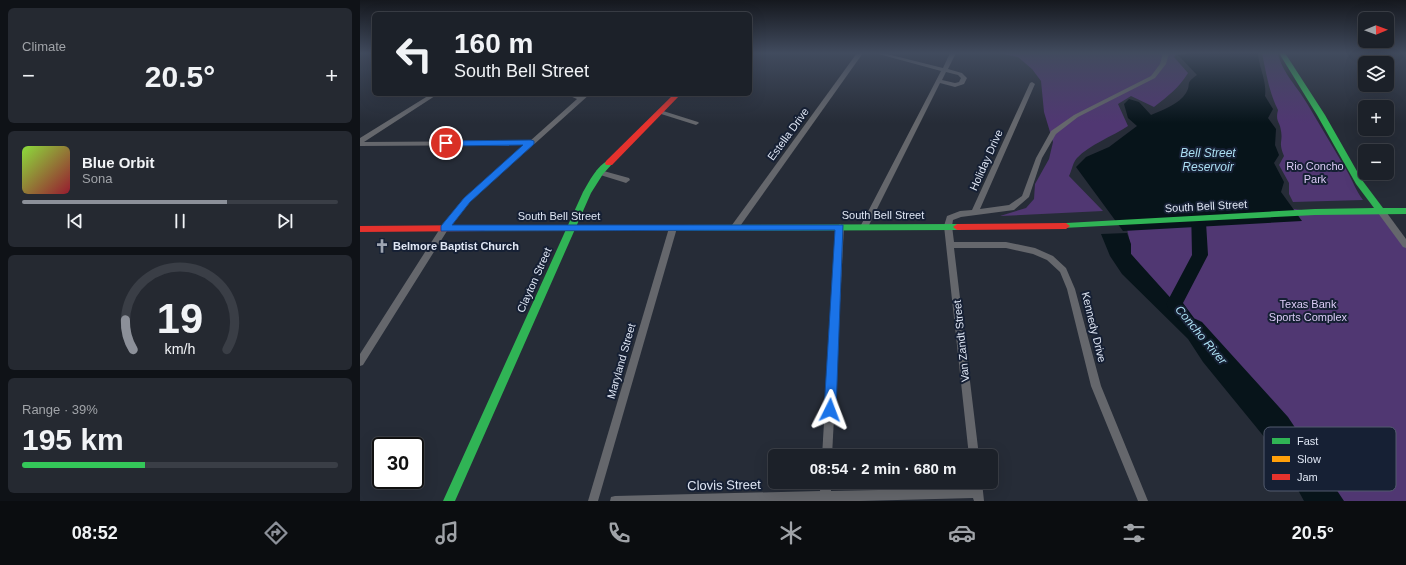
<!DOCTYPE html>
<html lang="en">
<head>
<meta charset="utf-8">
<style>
	:root { --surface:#1c2129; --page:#252931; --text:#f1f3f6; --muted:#a0a3a8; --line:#3a3e46; --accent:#8c9099 }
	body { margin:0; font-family:Helvetica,sans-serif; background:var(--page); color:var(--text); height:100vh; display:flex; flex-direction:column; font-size:15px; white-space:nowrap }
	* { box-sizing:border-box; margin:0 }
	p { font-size:13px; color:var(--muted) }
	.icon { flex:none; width:22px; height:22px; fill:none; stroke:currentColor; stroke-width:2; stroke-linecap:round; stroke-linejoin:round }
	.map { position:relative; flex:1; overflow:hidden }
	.panel { display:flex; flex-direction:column; gap:8px; padding:8px; background:#0f1217; width:360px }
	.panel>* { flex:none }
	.hud { position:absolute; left:12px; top:12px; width:380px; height:84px; border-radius:6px; box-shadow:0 4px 16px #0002,0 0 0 1px var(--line); background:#1c2129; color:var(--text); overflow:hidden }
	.needle { width:26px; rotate:89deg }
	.fabs { position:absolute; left:998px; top:12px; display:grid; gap:8px }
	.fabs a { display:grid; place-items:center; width:36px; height:36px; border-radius:6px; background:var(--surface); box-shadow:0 4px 16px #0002,0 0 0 1px var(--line); font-size:20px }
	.speed { position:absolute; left:12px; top:437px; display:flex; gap:8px; font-size:20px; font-weight:700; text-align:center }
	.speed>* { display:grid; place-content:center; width:52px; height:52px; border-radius:50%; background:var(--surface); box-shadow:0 4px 16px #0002,0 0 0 1px var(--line); line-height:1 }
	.speed .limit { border:2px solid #111; border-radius:6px; background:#fff; color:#111 }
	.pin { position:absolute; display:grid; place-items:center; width:34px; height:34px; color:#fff; margin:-17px; border:2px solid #fff; border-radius:50%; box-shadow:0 1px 4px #0007 }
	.me { position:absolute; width:44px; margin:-22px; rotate:3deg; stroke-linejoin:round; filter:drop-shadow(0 0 3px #0008) }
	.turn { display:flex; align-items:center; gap:14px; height:84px; padding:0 16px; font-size:18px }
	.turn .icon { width:52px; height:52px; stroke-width:2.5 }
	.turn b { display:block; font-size:28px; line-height:34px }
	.big { font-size:30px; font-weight:700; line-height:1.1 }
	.panel .widget { flex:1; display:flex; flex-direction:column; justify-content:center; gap:6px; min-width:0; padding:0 14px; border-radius:6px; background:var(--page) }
	.panel .dial { align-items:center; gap:0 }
	.dial svg { height:104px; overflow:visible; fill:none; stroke:var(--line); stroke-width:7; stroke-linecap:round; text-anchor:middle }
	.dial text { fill:var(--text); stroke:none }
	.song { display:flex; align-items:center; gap:12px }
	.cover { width:48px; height:48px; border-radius:6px; background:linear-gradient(135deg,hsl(90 70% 55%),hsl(350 70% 35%)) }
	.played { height:4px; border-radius:2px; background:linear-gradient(90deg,var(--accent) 65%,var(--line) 65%) }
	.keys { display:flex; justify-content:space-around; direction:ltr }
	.heat { display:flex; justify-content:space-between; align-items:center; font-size:22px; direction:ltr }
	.charge { height:6px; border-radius:3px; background:linear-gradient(90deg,#34c759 39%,var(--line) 0) }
	.trip { position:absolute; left:408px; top:449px; width:230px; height:40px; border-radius:6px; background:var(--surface); box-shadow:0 4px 16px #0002,0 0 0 1px var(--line); font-weight:700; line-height:40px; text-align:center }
	.dock { display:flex; height:64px; justify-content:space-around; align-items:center; background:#0b0d10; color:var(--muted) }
	.dock .icon { width:28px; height:28px }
	.dock .current { color:var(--accent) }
	.dock b { font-size:18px; color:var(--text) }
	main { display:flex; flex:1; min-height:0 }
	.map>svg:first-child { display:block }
	.green { fill:#503772 }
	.water { fill:#07141a }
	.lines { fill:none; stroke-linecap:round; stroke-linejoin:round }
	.river { fill:#07141a; fill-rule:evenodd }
	.street { fill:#65676c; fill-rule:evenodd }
	.fast { fill:#30b455; fill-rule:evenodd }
	.slow { fill:#ff9f0a; fill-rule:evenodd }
	.jam { fill:#e5322d; fill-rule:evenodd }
	.route { fill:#1a73e8; stroke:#114b97 }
	.labels { text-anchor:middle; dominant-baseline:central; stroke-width:4; stroke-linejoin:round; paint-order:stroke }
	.street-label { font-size:11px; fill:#dfe6f4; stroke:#162034 }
	.park-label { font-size:11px; fill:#dcccf6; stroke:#162034 }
	.poi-label { font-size:11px; font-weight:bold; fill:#dfe6f4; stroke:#162034; text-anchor:start }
	.water-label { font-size:12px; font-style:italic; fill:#abdff2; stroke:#162034 }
	.near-street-label { font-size:13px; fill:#dfe6f4; stroke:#162034 }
	.key { fill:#162034; stroke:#525b6e; stroke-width:1 }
	.key-label { font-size:11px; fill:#dfe6f4 }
</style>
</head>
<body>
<main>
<section class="panel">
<div class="widget"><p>Climate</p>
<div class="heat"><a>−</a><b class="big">20.5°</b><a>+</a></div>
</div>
<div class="widget">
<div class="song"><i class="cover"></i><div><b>Blue Orbit</b><p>Sona</p></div></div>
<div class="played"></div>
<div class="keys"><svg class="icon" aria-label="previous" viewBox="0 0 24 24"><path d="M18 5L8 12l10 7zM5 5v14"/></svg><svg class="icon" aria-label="pause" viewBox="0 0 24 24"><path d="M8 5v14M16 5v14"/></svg><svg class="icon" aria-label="next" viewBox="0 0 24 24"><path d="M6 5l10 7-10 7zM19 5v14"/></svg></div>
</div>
<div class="widget dial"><svg viewBox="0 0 100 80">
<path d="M14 69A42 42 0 1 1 86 69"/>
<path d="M14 69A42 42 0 0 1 8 46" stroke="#8c9099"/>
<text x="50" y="56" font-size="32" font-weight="700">19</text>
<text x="50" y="72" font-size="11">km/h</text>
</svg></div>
<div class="widget"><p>Range · 39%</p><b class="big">195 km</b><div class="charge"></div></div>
</section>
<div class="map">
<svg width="1046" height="501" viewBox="0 0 1046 501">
	<rect width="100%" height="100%" fill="#262c37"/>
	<g class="green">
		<path d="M639 53H817L814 57 828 73C819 88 808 96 794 107L771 96 758 104 768 126C753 136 729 145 717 158 713 162 712 170 709 176L743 211 640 216 666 208 674 199 675 184 689 159 693 142 684 112 681 81 672 69 658 57Z"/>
		<path d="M902 53H918C922 73 938 87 948 105 961 127 974 149 987 171 993 181 996 191 1003 200L933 202 929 194V183L919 165 924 156C918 141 923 143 921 131 920 121 915 122 918 110 909 93 906 72 902 53Z"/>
		<path d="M921 207 955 212 1021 211 1046 245V501H970L771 254C771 241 766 228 764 215Z"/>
	</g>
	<g class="water">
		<path d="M827 53H898C899 68 907 81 905 96L913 109 908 118 916 129 915 145 919 155 914 163 924 182 921 192 942 221 763 231 716 167 726 157 749 147 777 126 768 118 764 104 769 99 779 102 791 115C803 110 819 104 826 93 832 83 824 84 837 75L818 55 827 54Z"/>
		<path d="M767 233 771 244V254L825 314 842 322 928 417 984 501H944L919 455 843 362 828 339 762 274 750 256 741 234Z"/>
	</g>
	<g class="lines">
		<path class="river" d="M838 201 843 202 845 206 848 255 823 303 834 318 832 323C820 327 811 314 806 304L832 255 831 206 833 202Z"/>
		<g class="street">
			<path d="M497 53H503L378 229H372L371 227 372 225Z"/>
			<path d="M515 53H523L583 68 590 53H596L588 69 602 73 607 78 604 84 595 87 580 83 508 227 504 230 500 227 581 71ZM586 72 598 75 601 78 599 82 595 83 582 80Z"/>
			<path d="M803 53H809L806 64 795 78 718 117 696 134 682 158 669 197 654 210 601 217 593 220 592 226 594 242H646L675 248 693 256 706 268 715 289 741 386 788 501H778L731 386 707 289 700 272 687 260 673 254 646 248H594L619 456H609L584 226 587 216 600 211 612 210 670 83 672 82 675 84 620 209 649 205 662 196 676 158 691 131 714 115 791 76 800 64Z"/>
			<path d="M71 94H78L4 142 170 141 217 99 205 94H214L221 96 223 94H230L110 202 87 231 3 365 0 366V354L81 227 104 198 165 145 0 146V138Z"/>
			<path d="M300 110 338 122 339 123 336 125 298 113 297 112Z"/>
			<path d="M237 170H240L269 178 270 180 266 183 263 182 237 174 236 172Z"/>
			<path d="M1021 208 1024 209 1046 239V248L1043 247 1018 213 1017 211Z"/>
			<path d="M480 224 484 227 472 456H462L476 227Z"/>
			<path d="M313 225 317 228 238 501H228L309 228Z"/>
			<path d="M461 482H471V491L612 488V482H622L624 501H614L613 498 500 501H250L251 497 255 496 460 491Z"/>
		</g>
		<g class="fast">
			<path d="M919 53H925L965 115 1002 180 1023 208H1046V214L955 215 703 228 702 226 706 223 955 209 1014 208 996 184 957 115Z"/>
			<path d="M249 160 253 163 243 174 231 193 95 501H83L223 192C229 182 237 165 249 160Z"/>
			<path d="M597 224 601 227 597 230 314 231 310 228 314 225Z"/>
		</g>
		<path class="slow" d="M124 225H314L318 228 314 231H124L120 228Z"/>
		<g class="jam">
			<path d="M314 94H321L252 165H246L245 163 246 161Z"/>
			<path d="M706 223 710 226 706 229 597 230 593 227 597 224Z"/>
			<path d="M124 225 128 228 124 231 0 232V226Z"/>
		</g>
	</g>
	<linearGradient id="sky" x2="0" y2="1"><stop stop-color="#15181e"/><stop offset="0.43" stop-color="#414b5e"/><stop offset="1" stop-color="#414b5e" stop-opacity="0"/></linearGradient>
	<rect width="1046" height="123" fill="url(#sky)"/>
	<path class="route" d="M171 140 174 141V144L110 202 92 225H483L476 410 474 414 470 416 466 414 464 410 475 230 81 231V226L104 198 163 145 86 146 84 145V141Z"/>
	<defs>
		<symbol id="church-bare" viewBox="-9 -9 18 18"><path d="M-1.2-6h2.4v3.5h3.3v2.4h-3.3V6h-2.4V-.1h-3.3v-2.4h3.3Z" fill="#9ea5b2" stroke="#162034" stroke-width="2.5" paint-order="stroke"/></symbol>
	</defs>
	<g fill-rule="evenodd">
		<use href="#church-bare" x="12" y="236" width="20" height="20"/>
	</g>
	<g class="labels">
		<g class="street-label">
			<text transform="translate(428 134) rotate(-54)">Estella Drive</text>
			<text transform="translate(626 160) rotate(-66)">Holiday Drive</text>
			<text transform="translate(846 206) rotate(-3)">South Bell Street</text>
			<text x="523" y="215">South Bell Street</text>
			<text x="199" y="216">South Bell Street</text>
			<text transform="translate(174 280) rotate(-66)">Clayton Street</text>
			<text transform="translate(734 327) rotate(76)">Kennedy Drive</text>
			<text transform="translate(601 341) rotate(-96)">Van Zandt Street</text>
			<text transform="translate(261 361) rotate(-74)">Maryland Street</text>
		</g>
		<g class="park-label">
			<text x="955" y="166">Rio Concho<tspan x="955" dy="13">Park</tspan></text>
			<text x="948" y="304">Texas Bank<tspan x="948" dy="13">Sports Complex</tspan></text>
		</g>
		<g class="poi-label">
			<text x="33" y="246">Belmore Baptist Church</text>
		</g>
		<g class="water-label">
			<text x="848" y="153">Bell Street<tspan x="848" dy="14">Reservoir</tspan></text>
			<text transform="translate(841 335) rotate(50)">Concho River</text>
		</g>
		<g class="near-street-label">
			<text transform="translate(364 485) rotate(-1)">Clovis Street</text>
		</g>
	</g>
	<rect x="904" y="427" width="132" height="64" rx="6" class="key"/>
	<rect x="912" y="438" width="18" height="6" fill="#30b455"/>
	<rect x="912" y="456" width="18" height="6" fill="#ff9f0a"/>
	<rect x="912" y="474" width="18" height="6" fill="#e5322d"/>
	<g class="key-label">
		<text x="937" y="445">Fast</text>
		<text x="937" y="463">Slow</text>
		<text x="937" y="481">Jam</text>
	</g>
</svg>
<div class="fabs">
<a><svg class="needle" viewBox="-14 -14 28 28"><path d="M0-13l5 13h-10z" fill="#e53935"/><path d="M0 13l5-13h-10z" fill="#a0a3a8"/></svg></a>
<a><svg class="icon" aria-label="layers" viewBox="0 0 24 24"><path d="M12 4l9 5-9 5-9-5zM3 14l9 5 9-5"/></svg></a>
<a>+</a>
<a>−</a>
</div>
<div class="speed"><div class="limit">30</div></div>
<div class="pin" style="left:86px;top:143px;background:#d93025"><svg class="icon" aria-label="arrive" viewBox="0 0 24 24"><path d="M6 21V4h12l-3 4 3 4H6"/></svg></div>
<svg class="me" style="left:470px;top:410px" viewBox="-20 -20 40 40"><path d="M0-17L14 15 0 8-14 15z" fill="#1a73e8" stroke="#fff" stroke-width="4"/></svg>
<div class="trip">08:54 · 2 min · 680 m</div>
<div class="hud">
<div class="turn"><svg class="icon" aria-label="left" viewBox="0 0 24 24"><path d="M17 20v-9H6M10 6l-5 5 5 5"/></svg><div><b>160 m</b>South Bell Street</div></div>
</div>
</div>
</main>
<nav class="dock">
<b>08:52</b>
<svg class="icon current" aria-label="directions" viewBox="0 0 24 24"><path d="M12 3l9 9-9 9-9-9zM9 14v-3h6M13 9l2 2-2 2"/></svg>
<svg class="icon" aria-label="music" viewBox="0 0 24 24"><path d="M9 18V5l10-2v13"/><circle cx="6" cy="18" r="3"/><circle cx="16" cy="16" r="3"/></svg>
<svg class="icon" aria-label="phone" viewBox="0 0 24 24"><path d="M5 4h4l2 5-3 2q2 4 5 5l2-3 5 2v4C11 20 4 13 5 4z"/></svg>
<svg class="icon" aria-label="climate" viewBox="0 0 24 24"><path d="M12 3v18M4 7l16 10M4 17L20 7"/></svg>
<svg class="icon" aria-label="car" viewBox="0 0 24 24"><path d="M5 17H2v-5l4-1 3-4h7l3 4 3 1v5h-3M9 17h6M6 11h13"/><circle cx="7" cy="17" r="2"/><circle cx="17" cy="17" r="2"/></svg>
<svg class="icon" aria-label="filters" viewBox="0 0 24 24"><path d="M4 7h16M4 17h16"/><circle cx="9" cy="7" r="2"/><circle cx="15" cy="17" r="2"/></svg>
<b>20.5°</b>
</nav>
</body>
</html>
